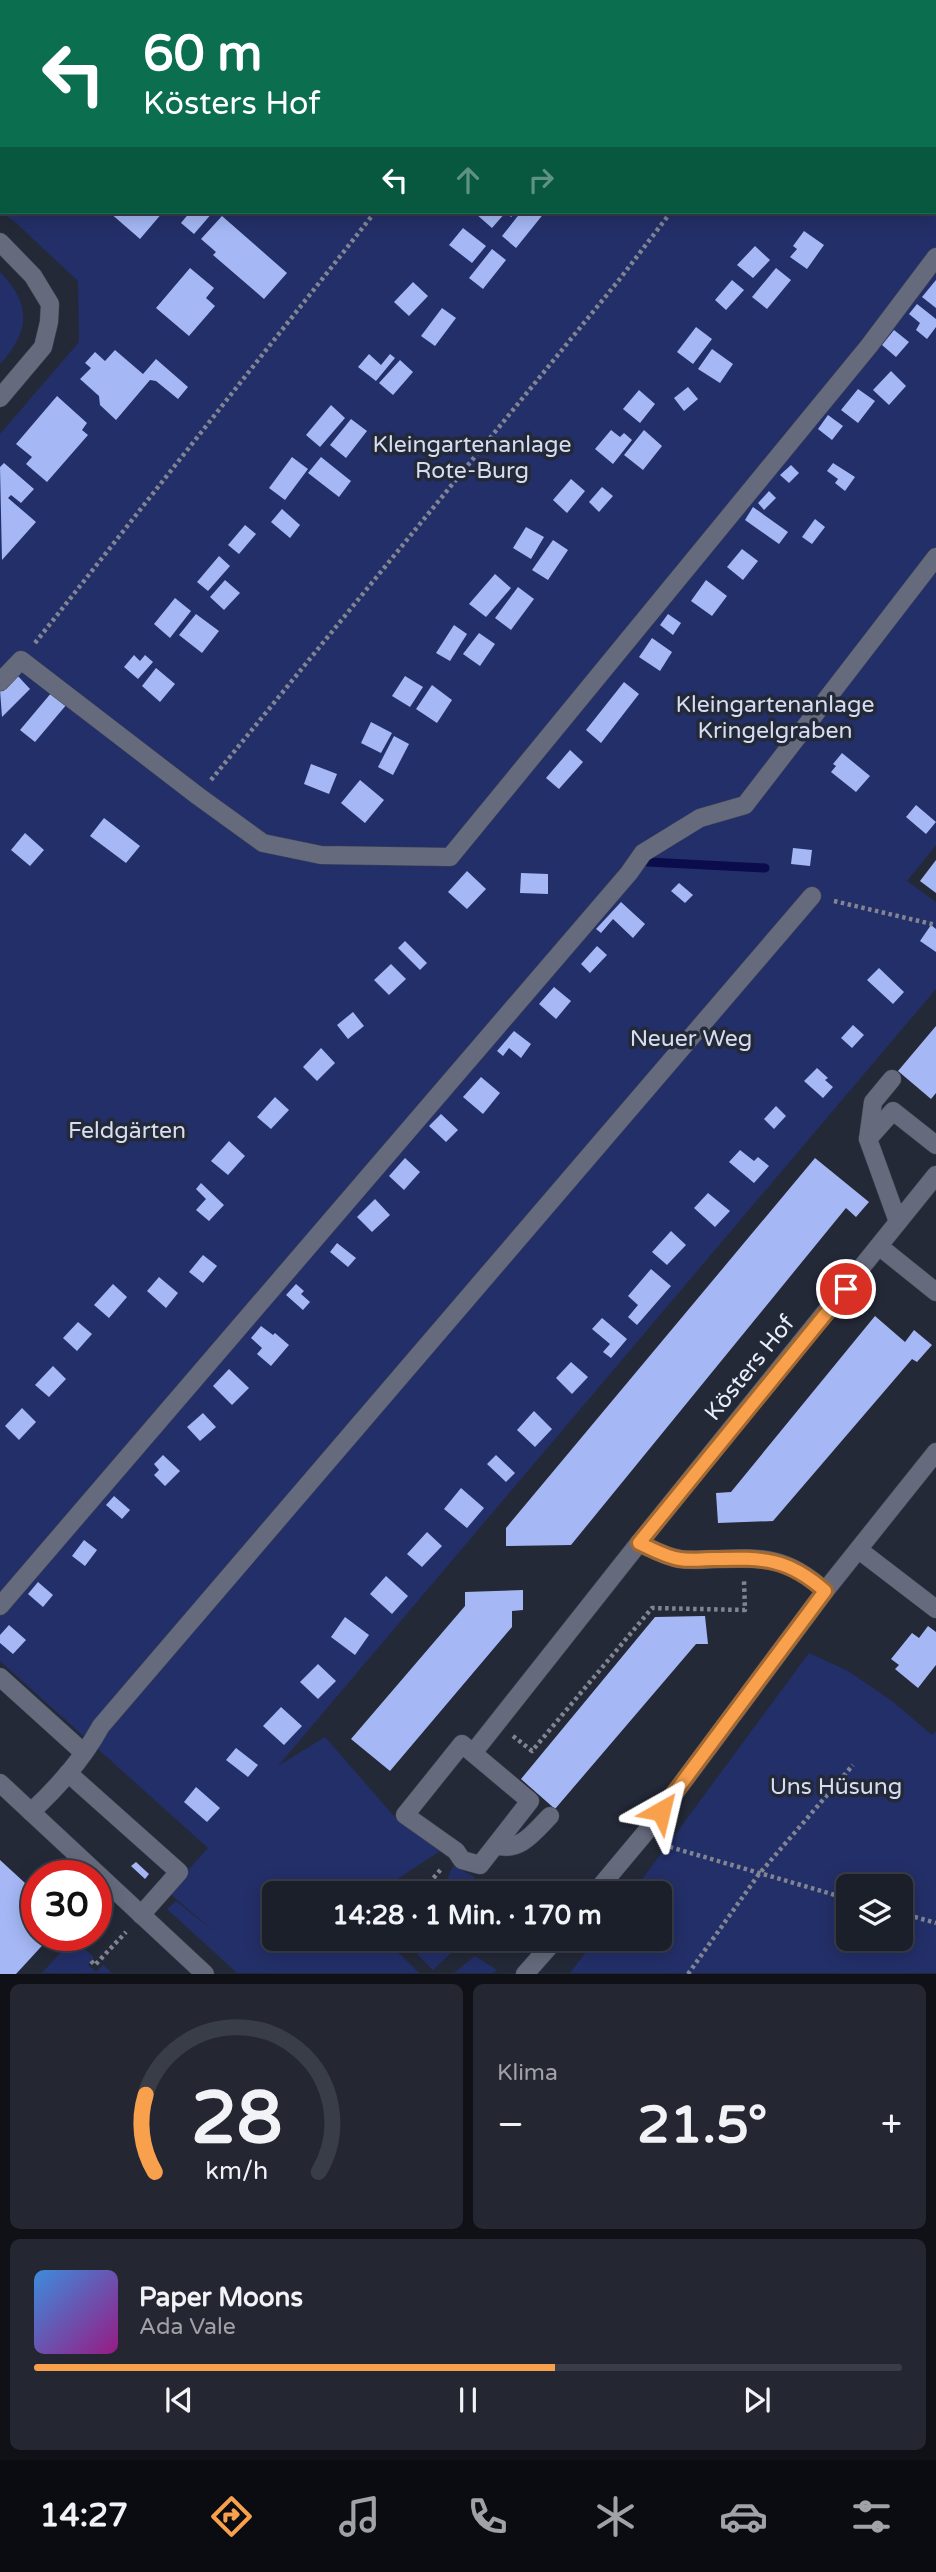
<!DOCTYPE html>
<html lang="de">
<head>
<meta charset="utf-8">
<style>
	:root { --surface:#1b1f2a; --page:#242732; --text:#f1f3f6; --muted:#a0a2a8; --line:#393d47; --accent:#f9a04d }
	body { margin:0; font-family:"Varela Round",sans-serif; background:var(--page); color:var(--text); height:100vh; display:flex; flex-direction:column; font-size:26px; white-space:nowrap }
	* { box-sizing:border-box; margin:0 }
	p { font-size:23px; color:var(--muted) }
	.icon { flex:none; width:38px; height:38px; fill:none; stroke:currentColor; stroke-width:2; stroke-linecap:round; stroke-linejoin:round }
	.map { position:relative; height:1974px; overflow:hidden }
	.drawer { display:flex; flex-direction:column; gap:10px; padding:10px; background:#0f1117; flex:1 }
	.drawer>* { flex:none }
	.hud { position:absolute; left:0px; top:0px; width:936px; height:214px; box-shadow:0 4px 18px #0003,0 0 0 2px var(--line); background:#0b6e4f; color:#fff; overflow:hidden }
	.fabs { position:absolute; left:836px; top:1874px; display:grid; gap:14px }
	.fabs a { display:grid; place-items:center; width:77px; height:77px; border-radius:10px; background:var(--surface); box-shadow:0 4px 18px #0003,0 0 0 2px var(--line); font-size:35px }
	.speed { position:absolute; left:21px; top:1860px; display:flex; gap:14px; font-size:35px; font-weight:700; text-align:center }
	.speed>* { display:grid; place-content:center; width:91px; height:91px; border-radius:50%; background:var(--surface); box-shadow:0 4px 18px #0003,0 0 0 2px var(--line); line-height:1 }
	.speed .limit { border:10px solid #d22; background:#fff; color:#111 }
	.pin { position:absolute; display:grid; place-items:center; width:60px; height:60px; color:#fff; margin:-30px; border:4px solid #fff; border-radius:50%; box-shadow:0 2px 7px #0007 }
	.me { position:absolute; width:77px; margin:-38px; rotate:37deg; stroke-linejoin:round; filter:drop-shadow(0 0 5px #0008) }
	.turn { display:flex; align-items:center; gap:24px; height:147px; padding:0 28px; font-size:32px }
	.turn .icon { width:91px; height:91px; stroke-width:2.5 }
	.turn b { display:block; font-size:49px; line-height:60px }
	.lanes { display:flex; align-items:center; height:66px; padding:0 28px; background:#0003; justify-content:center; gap:35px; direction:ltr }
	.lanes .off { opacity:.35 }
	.big { font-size:52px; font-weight:800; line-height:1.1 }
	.drawer .card { flex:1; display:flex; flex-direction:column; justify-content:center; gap:10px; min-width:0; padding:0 24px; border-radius:10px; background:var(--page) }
	.drawer .dial { align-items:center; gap:0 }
	.dial svg { height:182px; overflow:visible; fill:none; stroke:var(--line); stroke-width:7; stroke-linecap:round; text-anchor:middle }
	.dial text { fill:var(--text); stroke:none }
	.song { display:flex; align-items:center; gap:21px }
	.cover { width:84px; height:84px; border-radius:10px; background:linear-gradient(135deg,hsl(210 70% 55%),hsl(310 70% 35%)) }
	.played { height:7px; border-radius:4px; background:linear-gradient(90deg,var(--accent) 60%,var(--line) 60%) }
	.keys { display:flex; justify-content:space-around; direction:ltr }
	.heat { display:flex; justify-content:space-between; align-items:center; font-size:38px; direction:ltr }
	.drawer .tiles { flex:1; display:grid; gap:10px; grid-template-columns:1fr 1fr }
	.card:last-child { grid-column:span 2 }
	.trip { position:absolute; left:262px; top:1881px; width:410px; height:70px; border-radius:10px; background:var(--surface); box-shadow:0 4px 18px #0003,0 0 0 2px var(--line); font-weight:800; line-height:70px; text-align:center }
	.tabs { display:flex; height:112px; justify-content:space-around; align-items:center; background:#0b0c11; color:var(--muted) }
	.tabs .icon { width:49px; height:49px }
	.tabs .current { color:var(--accent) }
	.tabs b { font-size:32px; color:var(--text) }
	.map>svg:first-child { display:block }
	.green { fill:#232f68; fill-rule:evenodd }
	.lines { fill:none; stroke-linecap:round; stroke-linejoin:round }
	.stream { stroke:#0a0c4b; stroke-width:9 }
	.building { fill:#a5b8f5 }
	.minor-casing { stroke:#424653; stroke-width:19 }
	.path { stroke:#818592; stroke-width:4.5; stroke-dasharray:3.5 3.5; stroke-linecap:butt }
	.minor { stroke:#656b7d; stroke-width:18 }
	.route-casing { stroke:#a26832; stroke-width:18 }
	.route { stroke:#f9a04d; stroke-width:12 }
	.labels { text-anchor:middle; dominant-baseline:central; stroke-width:7; stroke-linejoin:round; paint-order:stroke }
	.park-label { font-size:23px; fill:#d6ddf1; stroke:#242938 }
	.street-label { font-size:23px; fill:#eaeef8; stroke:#242938 }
</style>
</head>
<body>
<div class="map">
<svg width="936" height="1974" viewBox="0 0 936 1974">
	<rect width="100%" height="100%" fill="#242938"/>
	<g class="green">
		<path d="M0 0H936V845L907 881 936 902V989L278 1766 325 1737 392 1814 440 1851 376 1893 275 1894V1939H354L356 1949 377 1941 401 1955 419 1973H237L167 1909 176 1901 216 1933 168 1892 208 1848 0 1661V434L79 342 78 281 14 221 0 212ZM2 2H934V212H2Z"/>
		<path d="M0 272C32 305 30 331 0 364Z"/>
		<path d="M809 1653 848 1671 892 1701 932 1735 936 1731V1973H570L596 1939H660V1894L632 1893ZM849 1886H901V1939H849Z"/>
		<path d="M453 1866 475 1877 467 1893H441Z"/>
		<path d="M73 1939 94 1957 88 1965 96 1972 103 1965 112 1973H42Z"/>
		<path d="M432 1939H447L456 1948 433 1970 417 1954Z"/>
		<path d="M475 1956 497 1970 493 1973H454Z"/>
	</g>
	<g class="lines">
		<path class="stream" d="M648 862 765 868"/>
	</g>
	<g class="building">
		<path d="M109 212H163L140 239Z"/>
		<path d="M190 212H213L194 234 181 223Z"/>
		<path d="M478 212H516L511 217 506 212 492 228 476 214Z"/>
		<path d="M521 212H545L516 248 502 236Z"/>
		<path d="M222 216 287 273 264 299 213 255 216 252 201 239Z"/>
		<path d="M463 228 486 246 472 263 449 245Z"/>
		<path d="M804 231 824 245 807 269 790 257 797 249 793 246Z"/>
		<path d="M755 246 770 260 753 278 737 265Z"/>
		<path d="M492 249 506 260 483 289 469 278Z"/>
		<path d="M190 268 214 288 206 298 215 306 189 336 156 308Z"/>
		<path d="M776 268 791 280 767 309 752 297Z"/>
		<path d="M732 280 744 290 726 310 715 300Z"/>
		<path d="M936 280V308L922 297Z"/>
		<path d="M413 282 428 296 409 316 394 302Z"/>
		<path d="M917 304 936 319V327L927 339 916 330 920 323 909 314Z"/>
		<path d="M442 308 456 318 435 346 421 336Z"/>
		<path d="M696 327 712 339 693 364 677 352Z"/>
		<path d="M894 330 909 342 896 357 882 345Z"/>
		<path d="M712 349 733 364 720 383 698 369Z"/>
		<path d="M115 350 143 374 156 359 188 387 178 399 156 381 150 380 116 420 100 405 99 396 80 379 91 368 85 363 95 352 105 361Z"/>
		<path d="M369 354 381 365 390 354 395 358 376 381 358 367Z"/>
		<path d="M400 360 413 372 393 395 379 383Z"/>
		<path d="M891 371 906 386 889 405 873 390Z"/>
		<path d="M688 387 698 399 684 411 674 398Z"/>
		<path d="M858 389 875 401 858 423 841 410Z"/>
		<path d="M639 390 655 404 640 423 623 409Z"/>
		<path d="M57 396 87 423 82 430 88 435 47 482 26 464 32 457 16 444Z"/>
		<path d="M331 405 345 418 320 447 306 435Z"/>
		<path d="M828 415 843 426 832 440 818 429Z"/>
		<path d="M351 419 367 431 346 458 330 445Z"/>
		<path d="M611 430 620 437 624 433 632 440 613 464 595 449Z"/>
		<path d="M644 430 662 446 643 470 624 455Z"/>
		<path d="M292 457 308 469 285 500 269 488Z"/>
		<path d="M321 457 351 481 339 497 308 473Z"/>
		<path d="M4 463 34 489 21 503 11 495 8 498 36 522 2 560 0 467Z"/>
		<path d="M833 463 855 477 845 491 835 483 838 479 827 471Z"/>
		<path d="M791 465 799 473 789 483 780 475Z"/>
		<path d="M571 479 585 491 567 513 553 500Z"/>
		<path d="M602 487 613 496 599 512 589 502Z"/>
		<path d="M769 491 776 498 764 510 758 503Z"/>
		<path d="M753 507 788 532 779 544 745 520Z"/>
		<path d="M282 509 300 525 290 538 271 522Z"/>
		<path d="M815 519 825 527 812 544 802 537Z"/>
		<path d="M245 525 256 534 239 554 228 545Z"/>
		<path d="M526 527 544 537 531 559 513 548Z"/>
		<path d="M553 540 568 550 548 580 532 570Z"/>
		<path d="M742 549 758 561 743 580 727 567Z"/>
		<path d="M219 556 230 566 208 591 197 582Z"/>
		<path d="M495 574 511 588 486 617 469 604Z"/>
		<path d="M225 580 240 593 224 610 210 597Z"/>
		<path d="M706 580 727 596 712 616 691 601Z"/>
		<path d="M518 587 534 599 511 630 495 618Z"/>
		<path d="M175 598 191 611 170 638 154 624Z"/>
		<path d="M196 614 219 631 202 653 179 635Z"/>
		<path d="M668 614 681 623 673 635 660 625Z"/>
		<path d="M454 625 467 634 450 661 436 653Z"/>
		<path d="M479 633 495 644 480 666 463 654Z"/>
		<path d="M652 638 672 652 660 671 639 657Z"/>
		<path d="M134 655 140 661 145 655 153 662 138 679 124 667Z"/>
		<path d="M156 668 175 684 160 702 142 686Z"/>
		<path d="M16 674 30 689 2 717 0 690Z"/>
		<path d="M405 676 423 687 410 707 392 696Z"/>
		<path d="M624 682 639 694 601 743 586 730Z"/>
		<path d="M432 685 452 700 437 723 416 709Z"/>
		<path d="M52 692 67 704 35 742 20 730Z"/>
		<path d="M371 722 392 733 381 753 361 743Z"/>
		<path d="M394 736 409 744 393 775 378 767Z"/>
		<path d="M570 750 583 762 559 789 546 778Z"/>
		<path d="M842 753 870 776 856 792 831 772 836 766 833 764Z"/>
		<path d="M311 764 337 774 329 794 304 784Z"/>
		<path d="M360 780 384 800 365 823 341 803Z"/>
		<path d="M916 805 936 822 926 834 906 817Z"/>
		<path d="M104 818 140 846 126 863 90 836Z"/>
		<path d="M25 833 44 850 30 866 11 850Z"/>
		<path d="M793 848 812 850 810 866 791 864Z"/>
		<path d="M936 860V893L920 881Z"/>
		<path d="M467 871 486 889 467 909 448 892Z"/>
		<path d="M521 873 548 874V894L520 893Z"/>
		<path d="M679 883 693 895 685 903 671 891Z"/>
		<path d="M621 902 645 924 633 938 613 919 601 933 596 929Z"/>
		<path d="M931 925 936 929V952L920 941Z"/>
		<path d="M405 941 427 963 420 970 398 948Z"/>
		<path d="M597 946 607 955 590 973 581 964Z"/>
		<path d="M391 964 406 979 389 995 374 980Z"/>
		<path d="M879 968 904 992 893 1004 867 980Z"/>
		<path d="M554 987 571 1001 556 1019 539 1004Z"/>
		<path d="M353 1012 364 1026 348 1039 337 1025Z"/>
		<path d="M853 1025 864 1035 852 1048 841 1038Z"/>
		<path d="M936 1026V1093L931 1099 898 1071Z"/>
		<path d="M514 1031 531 1044 521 1058 509 1048 503 1056 497 1051Z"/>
		<path d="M321 1048 335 1063 317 1081 303 1067Z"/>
		<path d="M817 1068 828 1078 825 1080 833 1087 823 1098 804 1081Z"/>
		<path d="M481 1077 500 1093 483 1114 463 1097Z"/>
		<path d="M275 1097 289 1110 271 1129 257 1117Z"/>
		<path d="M776 1106 786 1116 774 1129 764 1119Z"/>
		<path d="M441 1114 458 1130 446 1142 429 1126Z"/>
		<path d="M229 1141 245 1156 228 1175 211 1161Z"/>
		<path d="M740 1150 754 1161 758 1157 769 1166 754 1183 729 1162Z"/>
		<path d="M405 1158 420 1172 404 1190 389 1176Z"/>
		<path d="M815 1158 869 1202 856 1217 846 1208 571 1545 506 1546V1528Z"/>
		<path d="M201 1183 224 1205 209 1221 196 1210 206 1199 196 1189Z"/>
		<path d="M708 1193 730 1211 715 1227 694 1208Z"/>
		<path d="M375 1199 390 1215 372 1232 357 1217Z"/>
		<path d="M671 1231 686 1245 667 1265 652 1252Z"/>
		<path d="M337 1243 356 1258 348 1267 330 1252Z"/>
		<path d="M203 1255 217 1266 203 1283 189 1272Z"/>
		<path d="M651 1269 671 1286 637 1325 628 1317 638 1305 628 1296Z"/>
		<path d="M159 1277 178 1293 166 1308 147 1291Z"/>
		<path d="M113 1284 127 1297 109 1318 94 1305Z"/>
		<path d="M296 1284 304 1291 301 1294 310 1302 303 1310 286 1295Z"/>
		<path d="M875 1316 905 1342 914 1330 932 1345 917 1362 912 1359 773 1521 718 1523 716 1493 731 1492Z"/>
		<path d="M602 1318 627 1339 611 1358 603 1352 610 1344 592 1329Z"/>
		<path d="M78 1322 92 1334 77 1351 63 1338Z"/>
		<path d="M261 1326 273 1335 275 1333 289 1345 271 1366 257 1354 262 1348 251 1338Z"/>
		<path d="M571 1362 588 1377 572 1394 556 1378Z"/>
		<path d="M53 1366 66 1379 49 1397 35 1385Z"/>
		<path d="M229 1369 249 1388 232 1405 213 1386Z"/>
		<path d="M22 1408 36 1422 19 1440 5 1426Z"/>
		<path d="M534 1411 552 1429 535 1447 517 1430Z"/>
		<path d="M203 1413 216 1427 200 1441 187 1427Z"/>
		<path d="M163 1455 180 1471 165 1486 154 1475 159 1470 154 1464Z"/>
		<path d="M496 1455 515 1473 506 1482 487 1464Z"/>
		<path d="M461 1488 484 1508 467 1528 444 1509Z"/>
		<path d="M114 1496 130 1510 122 1519 106 1505Z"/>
		<path d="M427 1532 442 1546 422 1567 407 1554Z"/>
		<path d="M84 1540 97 1550 85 1566 72 1556Z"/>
		<path d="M386 1576 408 1596 392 1614 370 1594Z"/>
		<path d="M38 1582 53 1595 43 1607 28 1594Z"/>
		<path d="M523 1590V1610L512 1611V1627L390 1771 351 1739 465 1606V1592Z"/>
		<path d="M705 1616 708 1644H696L555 1809 521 1779 655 1617Z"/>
		<path d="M345 1617 369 1635 355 1655 331 1637Z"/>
		<path d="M9 1625 26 1640 13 1654 0 1643V1635Z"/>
		<path d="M928 1626 936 1632V1665L918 1688 895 1669 899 1665 891 1659 912 1633 919 1638Z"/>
		<path d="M318 1664 336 1681 318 1699 300 1682Z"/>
		<path d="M281 1707 302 1726 284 1745 263 1726Z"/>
		<path d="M236 1748 258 1765 248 1777 226 1760Z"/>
		<path d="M196 1787 220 1808 207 1822 184 1802Z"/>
		<path d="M0 1860 37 1894V1936H51L16 1974H0Z"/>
		<path d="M136 1862 149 1874 145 1879 131 1866Z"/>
	</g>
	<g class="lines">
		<defs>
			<g id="minor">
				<path d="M0 242 33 276 50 304 49 322 43 347 0 398"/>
				<path d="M0 682 21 660 198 796 263 843 321 855 450 857 869 346 936 257"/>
				<path d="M868 1139 873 1102 892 1079"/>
				<path d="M898 1222 868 1139 893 1111 936 1145"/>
				<path d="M880 1247 936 1292"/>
				<path d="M639 1543 936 1175"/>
				<path d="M859 1550 936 1609"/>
				<path d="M0 1606 629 873 643 853 700 818 745 805 936 557"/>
				<path d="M0 1677 84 1753"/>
				<path d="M462 1744 530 1801 480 1865 462 1860 456 1851 405 1815Z"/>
				<path d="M473 1753 639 1543C652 1549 666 1557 680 1559 692 1561 706 1559 719 1559 765 1557 789 1558 825 1591"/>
				<path d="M68 1773 179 1872 141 1915"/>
				<path d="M0 1783 205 1974"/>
				<path d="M31 1812C58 1787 83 1759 101 1726L812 896"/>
				<path d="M496 1845C520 1853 535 1831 550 1816"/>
				<path d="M594 1894 645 1833 825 1591 936 1452"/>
				<path d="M525 1974 556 1939"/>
			</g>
		</defs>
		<use href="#minor" class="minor-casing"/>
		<g class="path">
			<path d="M43 2 45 0"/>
			<path d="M279 2 280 0"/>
			<path d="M531 2 533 0"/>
			<path d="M831 2 832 0"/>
			<path d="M0 34 2 35"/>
			<path d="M35 643 375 212"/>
			<path d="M211 780 619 280 671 212"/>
			<path d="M834 901 936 925"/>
			<path d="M513 1736 532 1751 652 1608 745 1610 744 1580"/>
			<path d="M663 1845 849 1899"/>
			<path d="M420 1894 442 1868"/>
			<path d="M901 1913 936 1923"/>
			<path d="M91 1961 95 1965 126 1932"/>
			<path d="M688 1974 759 1874 853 1765"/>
		</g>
		<use href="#minor" class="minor"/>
	</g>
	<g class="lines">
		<defs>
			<path id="route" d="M661 1811 825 1591C787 1557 762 1558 713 1559 702 1559 691 1561 680 1559 666 1557 652 1549 639 1543L846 1289"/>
		</defs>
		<use href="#route" class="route-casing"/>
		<use href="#route" class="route"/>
	</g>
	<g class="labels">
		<g class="park-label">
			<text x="472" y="445">Kleingartenanlage<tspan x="472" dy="26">Rote-Burg</tspan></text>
			<text x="775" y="705">Kleingartenanlage<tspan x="775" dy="26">Kringelgraben</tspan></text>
			<text x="691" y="1039">Neuer Weg</text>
			<text x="127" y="1131">Feldgärten</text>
			<text x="836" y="1787">Uns Hüsung</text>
		</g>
		<g class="street-label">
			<text transform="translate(750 1368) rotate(-51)">Kösters Hof</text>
		</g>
	</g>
</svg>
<div class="fabs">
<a><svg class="icon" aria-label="layers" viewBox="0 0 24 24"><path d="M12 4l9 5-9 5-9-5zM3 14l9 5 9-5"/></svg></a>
</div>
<div class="speed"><div class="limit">30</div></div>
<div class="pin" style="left:846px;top:1289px;background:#d93025"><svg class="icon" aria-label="arrive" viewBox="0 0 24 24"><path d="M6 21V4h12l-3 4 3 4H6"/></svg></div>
<svg class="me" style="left:661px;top:1811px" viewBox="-20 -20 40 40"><path d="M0-17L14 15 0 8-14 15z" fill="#f9a04d" stroke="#fff" stroke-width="4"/></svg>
<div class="trip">14:28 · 1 Min. · 170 m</div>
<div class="hud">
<div class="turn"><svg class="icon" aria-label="left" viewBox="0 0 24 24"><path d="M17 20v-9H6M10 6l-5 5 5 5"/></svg><div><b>60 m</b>Kösters Hof</div></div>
<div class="lanes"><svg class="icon" aria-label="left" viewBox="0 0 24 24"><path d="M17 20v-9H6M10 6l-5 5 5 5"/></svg><svg class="icon off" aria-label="ahead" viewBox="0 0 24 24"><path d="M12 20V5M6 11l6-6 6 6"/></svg><svg class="icon off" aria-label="right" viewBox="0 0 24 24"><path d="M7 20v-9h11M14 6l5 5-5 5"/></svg></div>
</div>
</div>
<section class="drawer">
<div class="tiles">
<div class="card dial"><svg viewBox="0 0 100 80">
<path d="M14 69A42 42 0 1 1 86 69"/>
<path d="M14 69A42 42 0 0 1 10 35" stroke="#f9a04d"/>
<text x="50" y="56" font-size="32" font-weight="700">28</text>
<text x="50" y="72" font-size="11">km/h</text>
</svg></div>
<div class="card"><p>Klima</p>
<div class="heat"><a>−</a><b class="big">21.5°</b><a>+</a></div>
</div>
<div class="card">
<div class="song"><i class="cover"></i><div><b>Paper Moons</b><p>Ada Vale</p></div></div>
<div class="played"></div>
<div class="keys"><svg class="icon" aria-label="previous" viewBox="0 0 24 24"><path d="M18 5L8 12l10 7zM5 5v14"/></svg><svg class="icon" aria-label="pause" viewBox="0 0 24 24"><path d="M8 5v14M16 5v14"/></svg><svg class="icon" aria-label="next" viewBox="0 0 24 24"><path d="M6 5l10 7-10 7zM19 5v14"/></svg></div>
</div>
</div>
</section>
<nav class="tabs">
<b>14:27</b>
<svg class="icon current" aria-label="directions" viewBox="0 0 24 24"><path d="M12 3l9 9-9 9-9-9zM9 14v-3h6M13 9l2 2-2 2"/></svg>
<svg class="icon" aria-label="music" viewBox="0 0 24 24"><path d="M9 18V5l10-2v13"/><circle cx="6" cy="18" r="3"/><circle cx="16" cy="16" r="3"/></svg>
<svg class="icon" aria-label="phone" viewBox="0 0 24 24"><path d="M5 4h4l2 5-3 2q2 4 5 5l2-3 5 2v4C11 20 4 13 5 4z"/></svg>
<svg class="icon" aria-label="climate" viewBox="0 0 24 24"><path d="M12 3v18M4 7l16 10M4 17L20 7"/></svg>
<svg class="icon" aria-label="car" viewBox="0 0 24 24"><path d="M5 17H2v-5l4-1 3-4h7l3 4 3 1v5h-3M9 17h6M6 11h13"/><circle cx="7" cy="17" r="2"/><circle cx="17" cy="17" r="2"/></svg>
<svg class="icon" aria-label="filters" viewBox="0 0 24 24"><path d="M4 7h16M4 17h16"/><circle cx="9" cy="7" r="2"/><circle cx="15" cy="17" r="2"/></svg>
</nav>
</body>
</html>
